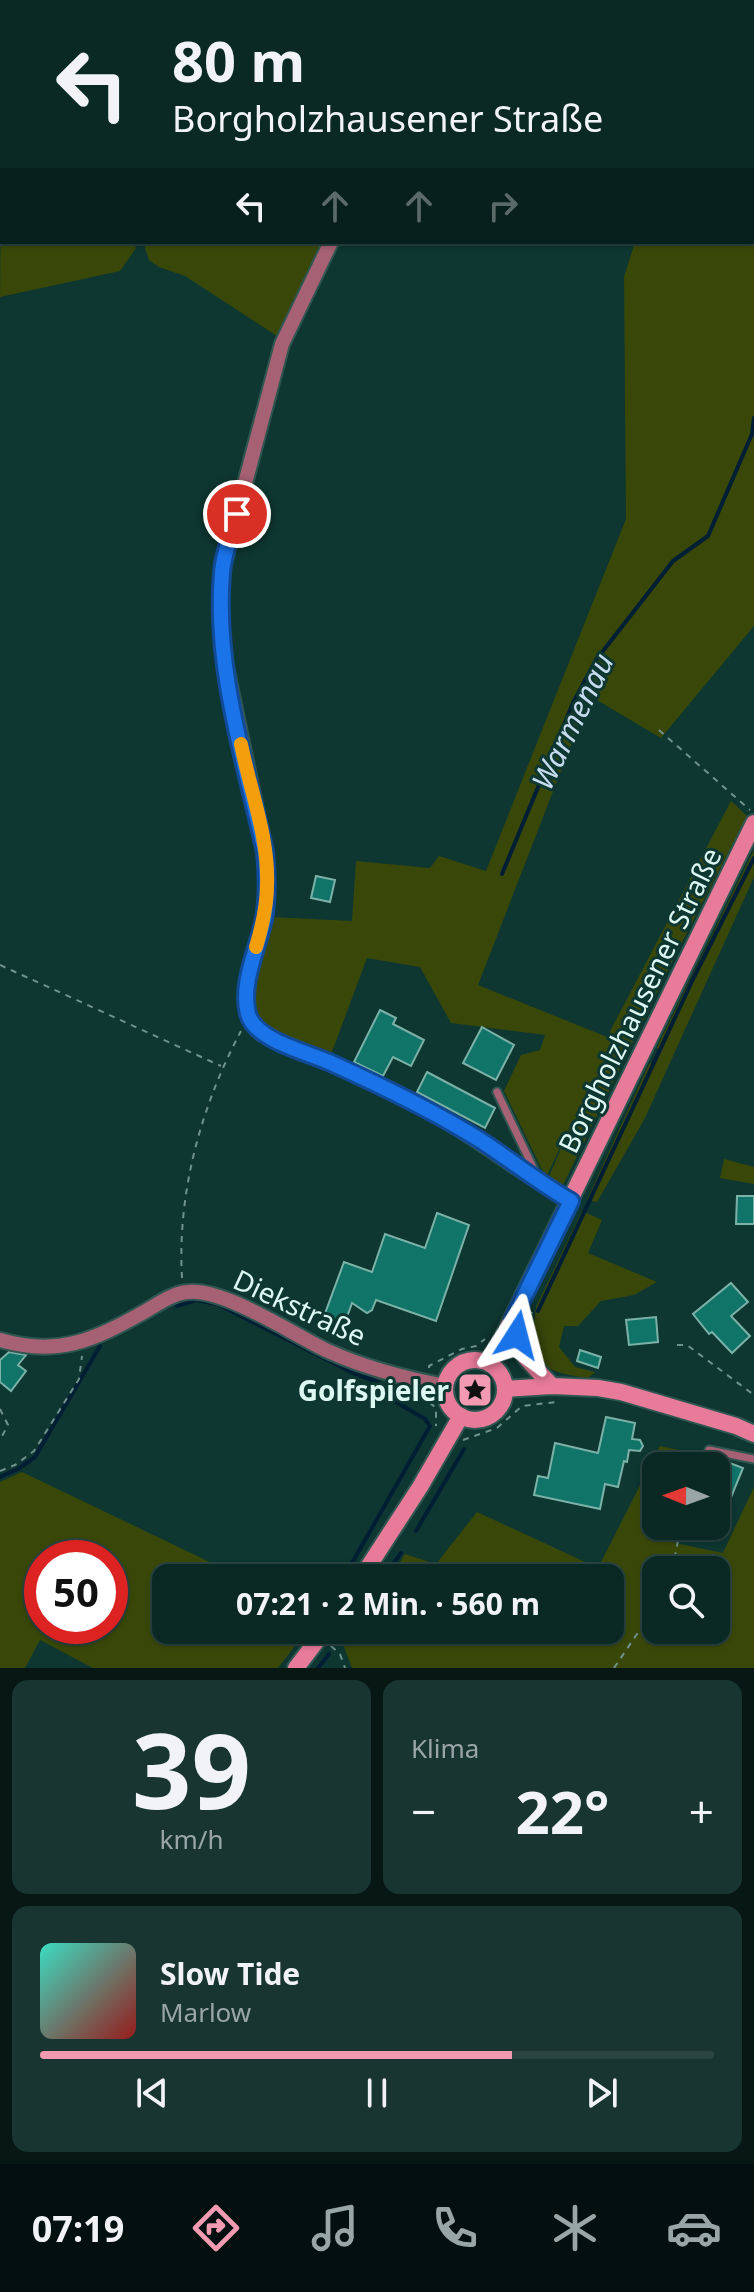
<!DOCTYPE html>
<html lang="de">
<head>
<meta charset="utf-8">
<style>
	:root { --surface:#0a2925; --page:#183532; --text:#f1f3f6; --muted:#99a6a7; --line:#2a4542; --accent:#f19ab1 }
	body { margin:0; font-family:"Noto Sans",sans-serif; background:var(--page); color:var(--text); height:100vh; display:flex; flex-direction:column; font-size:30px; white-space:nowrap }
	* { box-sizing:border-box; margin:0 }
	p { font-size:26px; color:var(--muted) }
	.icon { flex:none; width:44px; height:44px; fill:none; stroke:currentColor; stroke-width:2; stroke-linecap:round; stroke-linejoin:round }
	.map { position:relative; height:1668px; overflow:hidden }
	.sheet { display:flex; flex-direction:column; gap:12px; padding:12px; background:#061714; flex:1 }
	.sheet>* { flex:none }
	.top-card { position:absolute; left:0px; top:0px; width:754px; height:244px; box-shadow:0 2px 6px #0004,0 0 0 2px var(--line); background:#0a2925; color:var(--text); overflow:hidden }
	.needle { width:52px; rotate:271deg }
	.buttons { position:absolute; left:642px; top:1452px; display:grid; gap:16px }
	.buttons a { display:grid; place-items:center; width:88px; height:88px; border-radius:16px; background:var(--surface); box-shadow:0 2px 6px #0004,0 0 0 2px var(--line); font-size:40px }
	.speed { position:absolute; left:24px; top:1540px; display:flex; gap:16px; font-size:40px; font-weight:700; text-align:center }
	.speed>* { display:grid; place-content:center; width:104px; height:104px; border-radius:50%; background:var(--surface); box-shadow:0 2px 6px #0004,0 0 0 2px var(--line); line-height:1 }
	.speed .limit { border:12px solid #d22; background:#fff; color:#111 }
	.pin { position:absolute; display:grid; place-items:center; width:68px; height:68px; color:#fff; margin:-34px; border:4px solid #fff; border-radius:50%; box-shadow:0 2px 8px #0007 }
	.me { position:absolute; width:88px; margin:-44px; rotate:9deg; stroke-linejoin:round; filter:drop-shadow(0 0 6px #0008) }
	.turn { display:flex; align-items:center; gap:28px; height:168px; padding:0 40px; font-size:36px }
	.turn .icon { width:104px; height:104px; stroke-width:2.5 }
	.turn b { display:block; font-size:56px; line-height:68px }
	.lanes { display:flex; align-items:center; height:76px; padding:0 40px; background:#0003; justify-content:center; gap:40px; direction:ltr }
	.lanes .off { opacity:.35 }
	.big { font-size:60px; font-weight:700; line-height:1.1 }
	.sheet .card { flex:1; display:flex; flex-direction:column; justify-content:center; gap:12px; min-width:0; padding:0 28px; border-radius:16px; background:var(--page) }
	.sheet .dial { align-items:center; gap:0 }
	.dial b { font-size:104px; line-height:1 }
	.song { display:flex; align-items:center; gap:24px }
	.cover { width:96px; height:96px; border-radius:12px; background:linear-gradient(135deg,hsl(170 70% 55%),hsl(0 70% 35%)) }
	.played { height:8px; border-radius:4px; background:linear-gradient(90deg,var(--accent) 70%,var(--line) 70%) }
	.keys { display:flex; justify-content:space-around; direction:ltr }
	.heat { display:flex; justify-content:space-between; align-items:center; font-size:44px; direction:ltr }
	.sheet .tiles { flex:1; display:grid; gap:12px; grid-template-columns:1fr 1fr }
	.card:last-child { grid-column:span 2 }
	.trip { position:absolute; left:152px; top:1564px; width:472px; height:80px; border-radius:16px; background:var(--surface); box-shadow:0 2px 6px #0004,0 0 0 2px var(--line); font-weight:700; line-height:80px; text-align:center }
	.menu { display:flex; height:128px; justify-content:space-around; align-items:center; background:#04100f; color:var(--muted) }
	.menu .icon { width:56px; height:56px }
	.menu .on { color:var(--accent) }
	.menu b { font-size:36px; color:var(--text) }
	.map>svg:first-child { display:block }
	.green { fill:#394809; fill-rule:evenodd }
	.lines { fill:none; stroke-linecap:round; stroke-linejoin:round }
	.stream { stroke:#001e34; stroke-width:4 }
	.building { fill:#107469; stroke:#7cb1a8; stroke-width:2 }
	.service-casing { stroke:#2f5650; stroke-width:11 }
	.minor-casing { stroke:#2f5650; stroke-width:18 }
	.secondary-casing { stroke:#2f5650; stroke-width:20 }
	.path { stroke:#6f928c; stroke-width:2; stroke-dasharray:6 6; stroke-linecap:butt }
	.service { stroke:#a66174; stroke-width:7 }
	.minor { stroke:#a66174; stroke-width:14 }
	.secondary { stroke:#e87b9a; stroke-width:16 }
	.route-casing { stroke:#114b97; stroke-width:20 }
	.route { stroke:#1a73e8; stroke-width:14 }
	.slow { stroke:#f59e0b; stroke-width:14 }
	.labels { text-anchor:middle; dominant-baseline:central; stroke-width:6; stroke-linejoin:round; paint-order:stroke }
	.street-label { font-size:28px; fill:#ddf8f3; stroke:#0e3731 }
	.poi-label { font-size:28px; font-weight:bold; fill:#ddf8f3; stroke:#0e3731; text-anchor:end }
	.water-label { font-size:30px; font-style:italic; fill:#c6dcee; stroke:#0e3731 }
</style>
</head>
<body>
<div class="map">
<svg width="754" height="1668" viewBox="0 0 754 1668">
	<rect width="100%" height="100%" fill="#0e3731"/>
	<g class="green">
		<path d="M2 93V242H133L136 248 120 271 0 297Z"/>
		<path d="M754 164V626L661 738 590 696 478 985 607 1037 731 801 747 816 672 962 563 1185 548 1179 575 1115 546 1178 504 1091 521 1055 540 1050 545 1035 451 1023 420 967 367 958 330 1057 259 1025C244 991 261 952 270 917L352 921 356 861 430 868 439 856 486 871 626 519 624 277 635 242H752Z"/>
		<path d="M143 242H324L277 336 185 276 159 267 149 260Z"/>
		<path d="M754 850V877L645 1118 597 1202 587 1200 649 1064 654 1062 659 1052 657 1047Z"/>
		<path d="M724 1159 754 1167V1184L720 1178Z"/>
		<path d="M582 1211 602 1220 588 1253 657 1282 634 1295 601 1301 578 1326H564L559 1347 575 1367 595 1372 588 1378C568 1375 551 1373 535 1358L539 1354 533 1334 536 1307Z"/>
		<path d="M660 1446 698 1454 694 1466H656V1526H678L675 1543 723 1553 754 1487V1668H352L344 1647 355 1630H610V1578H390L405 1554 436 1564 477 1512 598 1568ZM656 1570H716V1630H656Z"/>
		<path d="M22 1472 243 1578H166V1630H307L278 1668H93L40 1640 25 1668H0V1482ZM42 1558H110V1626H42Z"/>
	</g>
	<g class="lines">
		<g class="stream">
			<path d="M513 2 514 0"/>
			<path d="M752 207H754"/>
			<path d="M502 874 573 703 596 660 673 561 708 536 752 434 754 418"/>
			<path d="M177 1306 196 1300 217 1304 353 1373 378 1382 379 1392 425 1419 430 1426 352 1563 340 1578"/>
			<path d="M538 1311 694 977 754 858"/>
			<path d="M0 1477 18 1469 35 1457 100 1346"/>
			<path d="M416 1531 464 1449"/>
			<path d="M383 1578 401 1553"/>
			<path d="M339 1641 346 1630"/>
			<path d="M318 1668 329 1654"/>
		</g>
	</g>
	<g class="building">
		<path d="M316 876 335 880 330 902 311 898Z"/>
		<path d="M380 1010 396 1018 393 1024 424 1040 411 1066 393 1057 383 1076 354 1062Z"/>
		<path d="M482 1027 514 1045 496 1080 463 1063Z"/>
		<path d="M427 1072 495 1108 485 1128 417 1092Z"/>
		<path d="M737 1196H754V1224H736Z"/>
		<path d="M437 1213 469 1225 436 1321 376 1300 372 1310 367 1313 352 1303 341 1334 320 1327 344 1262 372 1272 385 1234 425 1248Z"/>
		<path d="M731 1283 748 1302 731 1316 750 1336 732 1353 712 1332 709 1334 693 1314Z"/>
		<path d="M656 1317 658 1342 629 1345 626 1320Z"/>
		<path d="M580 1350 601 1357 598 1368 577 1361Z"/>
		<path d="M9 1352 26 1355 18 1365 26 1371 11 1391 0 1382V1360Z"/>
		<path d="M606 1417 635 1423 632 1439 640 1440 643 1446 640 1451 629 1450 627 1462 624 1461 618 1487 605 1484 600 1509 534 1495 538 1476 548 1478 555 1443 598 1453Z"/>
		<path d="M722 1460 743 1468 716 1534V1475Z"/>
	</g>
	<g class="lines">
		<defs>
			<g id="service">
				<path d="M497 1092 538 1178"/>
				<path d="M709 1450 754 1459"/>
			</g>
			<g id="minor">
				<path d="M242 0 243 2"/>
				<path d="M331 242 282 344 222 570 220 613 224 657 265 852C267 873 268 894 264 915 259 949 228 1008 262 1034 318 1058 377 1081 430 1111 479 1139 522 1174 571 1201"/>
				<path d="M0 1340C58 1357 94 1340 144 1312 158 1304 173 1293 188 1292 224 1288 294 1335 328 1351 365 1368 404 1378 445 1386"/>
			</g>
			<g id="secondary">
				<path d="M513 1319 526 1358 552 1386"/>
				<circle cx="475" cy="1390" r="30"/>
				<path d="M490 1364 754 823"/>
				<path d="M505 1389 552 1386 598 1388 621 1392 736 1426 754 1434"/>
				<path d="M361 1578 420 1487 461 1416"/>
				<path d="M296 1668 325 1630"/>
			</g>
		</defs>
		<use href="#service" class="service-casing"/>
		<use href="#minor" class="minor-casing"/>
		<use href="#secondary" class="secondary-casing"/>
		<g class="path">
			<path d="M113 2 116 0"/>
			<path d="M0 90 2 89"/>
			<path d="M659 730 750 810"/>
			<path d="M0 965 221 1066"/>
			<path d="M182 1278C177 1193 201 1106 241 1031"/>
			<path d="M530 1325 532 1312"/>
			<path d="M677 1345H687L754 1395"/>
			<path d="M429 1368V1366L462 1349 476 1346 485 1339"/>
			<path d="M424 1394 423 1397 436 1408V1426"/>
			<path d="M0 1409 8 1425 0 1440"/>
			<path d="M463 1440 497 1428 522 1406 556 1402"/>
			<path d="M0 1471 15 1465 34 1451 79 1379 82 1356"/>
			<path d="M672 1570 681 1526"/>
			<path d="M331 1646 340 1654 345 1668"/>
			<path d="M614 1668 656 1606"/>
		</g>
		<use href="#service" class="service"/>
		<use href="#minor" class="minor"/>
		<use href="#secondary" class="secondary"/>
	</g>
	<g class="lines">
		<defs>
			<path id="route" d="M237 514C232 533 223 554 222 573 214 667 245 762 265 852 267 874 268 897 264 919 258 948 240 984 248 1014 255 1040 306 1052 329 1062 380 1085 432 1110 480 1140 511 1160 539 1183 571 1201L513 1319 517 1335"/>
		</defs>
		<use href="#route" class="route-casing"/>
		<use href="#route" class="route"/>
		<path class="slow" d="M241 744C250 790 269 838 267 885 267 907 262 927 256 947"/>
	</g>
	<defs>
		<symbol id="sight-square" viewBox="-11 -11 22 22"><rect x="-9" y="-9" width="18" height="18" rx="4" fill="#f19ab1" stroke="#0e3731"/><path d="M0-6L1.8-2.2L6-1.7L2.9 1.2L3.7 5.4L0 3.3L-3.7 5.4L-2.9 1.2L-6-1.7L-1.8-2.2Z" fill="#111"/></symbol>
	</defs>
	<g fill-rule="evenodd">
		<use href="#sight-square" x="455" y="1370" width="40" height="40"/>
	</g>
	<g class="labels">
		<g class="street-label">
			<text transform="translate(639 1000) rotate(-64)">Borgholzhausener Straße</text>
			<text transform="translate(300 1307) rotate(25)">Diekstraße</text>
		</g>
		<g class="poi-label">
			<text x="449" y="1390">Golfspieler</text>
		</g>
		<g class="water-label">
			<text transform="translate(572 721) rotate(-64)">Warmenau</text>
		</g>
	</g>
</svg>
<div class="buttons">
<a><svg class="needle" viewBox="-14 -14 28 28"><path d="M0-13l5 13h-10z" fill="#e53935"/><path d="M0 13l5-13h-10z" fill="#99a6a7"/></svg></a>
<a><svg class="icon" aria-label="search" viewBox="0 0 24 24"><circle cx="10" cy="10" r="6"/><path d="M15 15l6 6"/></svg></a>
</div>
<div class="speed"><div class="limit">50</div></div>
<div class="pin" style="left:237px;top:514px;background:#d93025"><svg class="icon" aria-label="arrive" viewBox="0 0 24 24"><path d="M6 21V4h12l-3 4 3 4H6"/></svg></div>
<svg class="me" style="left:517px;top:1335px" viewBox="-20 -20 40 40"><path d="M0-17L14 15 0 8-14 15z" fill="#1a73e8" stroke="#fff" stroke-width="4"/></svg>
<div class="trip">07:21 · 2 Min. · 560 m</div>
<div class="top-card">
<div class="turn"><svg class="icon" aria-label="left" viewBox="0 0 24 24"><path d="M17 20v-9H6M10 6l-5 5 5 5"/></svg><div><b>80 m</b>Borgholzhausener Straße</div></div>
<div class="lanes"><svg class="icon" aria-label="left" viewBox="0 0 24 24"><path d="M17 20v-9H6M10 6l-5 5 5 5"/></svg><svg class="icon off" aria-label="ahead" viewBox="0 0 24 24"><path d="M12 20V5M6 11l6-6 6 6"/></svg><svg class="icon off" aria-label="ahead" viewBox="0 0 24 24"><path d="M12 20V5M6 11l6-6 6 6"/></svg><svg class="icon off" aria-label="right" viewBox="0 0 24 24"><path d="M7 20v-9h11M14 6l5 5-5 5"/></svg></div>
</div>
</div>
<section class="sheet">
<div class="tiles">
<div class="card dial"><b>39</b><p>km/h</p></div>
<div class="card"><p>Klima</p>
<div class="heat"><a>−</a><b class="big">22°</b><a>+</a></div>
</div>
<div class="card">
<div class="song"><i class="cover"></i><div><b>Slow Tide</b><p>Marlow</p></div></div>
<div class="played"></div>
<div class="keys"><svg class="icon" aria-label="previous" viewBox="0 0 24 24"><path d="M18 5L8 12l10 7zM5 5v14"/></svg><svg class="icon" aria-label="pause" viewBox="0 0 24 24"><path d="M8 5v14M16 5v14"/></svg><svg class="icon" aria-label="next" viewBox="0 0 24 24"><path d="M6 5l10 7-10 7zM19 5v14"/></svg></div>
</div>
</div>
</section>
<nav class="menu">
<b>07:19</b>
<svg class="icon on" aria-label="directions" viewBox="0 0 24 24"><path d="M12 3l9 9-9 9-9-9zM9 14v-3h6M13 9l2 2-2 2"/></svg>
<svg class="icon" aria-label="music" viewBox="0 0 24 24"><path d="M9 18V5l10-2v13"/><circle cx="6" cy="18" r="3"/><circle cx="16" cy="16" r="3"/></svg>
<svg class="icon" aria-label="phone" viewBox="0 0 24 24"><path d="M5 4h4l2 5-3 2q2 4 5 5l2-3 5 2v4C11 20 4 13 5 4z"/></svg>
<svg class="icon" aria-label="climate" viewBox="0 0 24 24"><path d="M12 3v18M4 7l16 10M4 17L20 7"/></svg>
<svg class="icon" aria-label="car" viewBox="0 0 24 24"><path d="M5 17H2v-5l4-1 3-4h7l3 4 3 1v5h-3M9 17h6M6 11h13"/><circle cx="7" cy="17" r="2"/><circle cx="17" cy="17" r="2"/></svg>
</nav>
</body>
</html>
